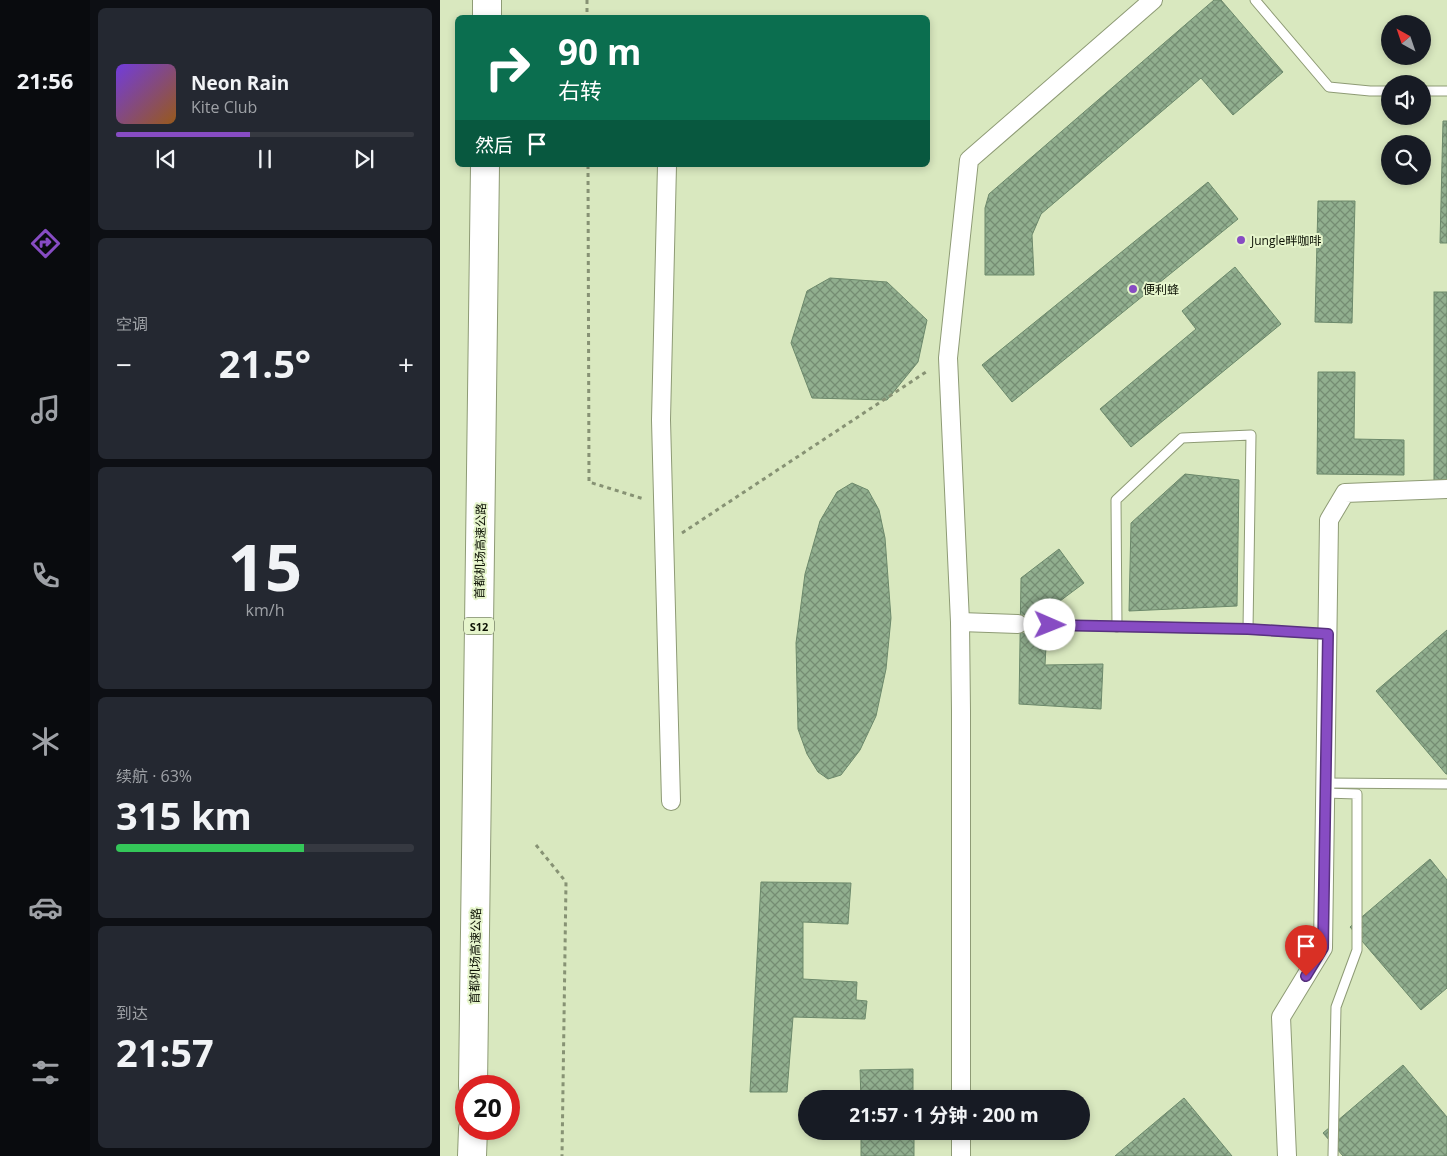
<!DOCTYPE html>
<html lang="zh">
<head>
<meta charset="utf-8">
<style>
	:root { --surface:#171b24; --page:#242831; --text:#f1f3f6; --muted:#9ea1a6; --line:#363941; --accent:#874cc3 }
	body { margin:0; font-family:"Open Sans","Noto Sans SC",sans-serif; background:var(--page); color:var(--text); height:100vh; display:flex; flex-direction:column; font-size:19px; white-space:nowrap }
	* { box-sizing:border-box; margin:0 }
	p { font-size:16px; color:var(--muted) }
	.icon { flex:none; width:28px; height:28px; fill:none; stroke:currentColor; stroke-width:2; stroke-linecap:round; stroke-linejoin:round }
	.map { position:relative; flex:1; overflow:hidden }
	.panel { display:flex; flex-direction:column; gap:8px; padding:8px; background:#0d0f14; width:350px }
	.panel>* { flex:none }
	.hud { position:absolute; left:15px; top:15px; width:475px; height:152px; border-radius:8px; box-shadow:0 2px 8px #0003; background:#0b6e4f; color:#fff; overflow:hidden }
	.needle { width:32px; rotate:320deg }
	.buttons { position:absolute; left:941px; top:15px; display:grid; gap:10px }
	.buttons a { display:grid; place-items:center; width:50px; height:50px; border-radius:50%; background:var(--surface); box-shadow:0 2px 8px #0003; font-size:25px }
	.speed { position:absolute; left:15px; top:1075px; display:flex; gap:10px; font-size:25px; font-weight:700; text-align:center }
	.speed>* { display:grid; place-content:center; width:65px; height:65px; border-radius:50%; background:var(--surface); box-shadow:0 2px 8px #0003; line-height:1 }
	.speed .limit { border:8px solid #d22; background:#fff; color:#111 }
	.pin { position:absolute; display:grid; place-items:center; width:42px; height:42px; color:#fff; margin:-51px -21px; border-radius:50% 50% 50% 0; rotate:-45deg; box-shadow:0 0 5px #0007 }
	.pin .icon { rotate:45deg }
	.me { position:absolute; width:55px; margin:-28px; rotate:91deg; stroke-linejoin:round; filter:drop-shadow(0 0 4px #0008) }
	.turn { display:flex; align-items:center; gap:18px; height:105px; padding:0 20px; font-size:22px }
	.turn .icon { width:65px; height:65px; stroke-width:2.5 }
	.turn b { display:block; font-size:35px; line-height:42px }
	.then { display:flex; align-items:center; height:48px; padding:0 20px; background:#0003; gap:10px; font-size:19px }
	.big { font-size:38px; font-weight:700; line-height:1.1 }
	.panel .widget { flex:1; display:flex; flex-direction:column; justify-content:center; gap:8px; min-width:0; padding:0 18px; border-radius:8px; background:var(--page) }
	.panel .dial { align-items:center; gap:0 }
	.dial b { font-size:65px; line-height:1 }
	.song { display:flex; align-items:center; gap:15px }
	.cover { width:60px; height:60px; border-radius:8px; background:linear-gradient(135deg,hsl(260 70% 55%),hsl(30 70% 35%)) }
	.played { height:5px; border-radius:2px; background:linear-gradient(90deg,var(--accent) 45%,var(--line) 45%) }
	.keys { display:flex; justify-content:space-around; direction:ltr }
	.heat { display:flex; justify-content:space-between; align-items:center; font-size:28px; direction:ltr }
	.charge { height:8px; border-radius:4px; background:linear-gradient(90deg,#34c759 63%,var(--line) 0) }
	.trip { position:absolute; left:358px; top:1090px; width:292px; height:50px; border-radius:25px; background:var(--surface); box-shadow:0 2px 8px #0003; font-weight:700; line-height:50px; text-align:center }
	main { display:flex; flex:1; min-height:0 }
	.tab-bar { display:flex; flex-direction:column; width:90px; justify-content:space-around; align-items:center; background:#090b0e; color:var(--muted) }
	.tab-bar .icon { width:35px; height:35px }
	.tab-bar .on { color:var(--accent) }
	.tab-bar b { font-size:22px; color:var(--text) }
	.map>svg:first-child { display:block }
	.building { fill:url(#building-cross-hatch); stroke:#6c896b }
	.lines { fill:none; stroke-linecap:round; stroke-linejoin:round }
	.minor-tunnel { stroke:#bac8a3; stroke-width:18; stroke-dasharray:18 9; stroke-linecap:butt }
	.service-casing { stroke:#8e9b75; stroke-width:11 }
	.minor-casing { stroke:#8e9b75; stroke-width:20 }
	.motorway-casing { stroke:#8e9b75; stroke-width:30 }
	.path { stroke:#879274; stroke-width:3; stroke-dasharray:4 4; stroke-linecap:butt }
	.service { stroke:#fff; stroke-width:9 }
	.minor { stroke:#fff; stroke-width:18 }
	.motorway { stroke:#fff; stroke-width:28 }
	.route-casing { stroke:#58317f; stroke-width:12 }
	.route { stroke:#874cc3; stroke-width:9 }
	.poi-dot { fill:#874cc3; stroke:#e6f5cc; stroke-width:2 }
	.labels { text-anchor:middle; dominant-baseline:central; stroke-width:4; stroke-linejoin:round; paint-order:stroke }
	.shield { fill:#e6f5cc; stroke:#4d5540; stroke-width:1 }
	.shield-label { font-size:11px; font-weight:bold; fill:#0c1104 }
	.poi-label { font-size:12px; fill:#0c1104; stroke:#e6f5cc; text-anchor:start }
	.street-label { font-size:12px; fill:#0c1104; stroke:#e6f5cc }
</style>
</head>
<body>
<main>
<nav class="tab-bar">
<b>21:56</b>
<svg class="icon on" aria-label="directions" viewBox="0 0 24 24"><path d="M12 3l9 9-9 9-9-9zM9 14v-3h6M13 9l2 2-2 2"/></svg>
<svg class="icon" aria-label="music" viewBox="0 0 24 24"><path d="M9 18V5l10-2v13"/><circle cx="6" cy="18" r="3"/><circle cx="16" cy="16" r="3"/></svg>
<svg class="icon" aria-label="phone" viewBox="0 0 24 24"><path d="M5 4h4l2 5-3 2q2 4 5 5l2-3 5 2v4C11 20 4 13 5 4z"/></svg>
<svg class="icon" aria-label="climate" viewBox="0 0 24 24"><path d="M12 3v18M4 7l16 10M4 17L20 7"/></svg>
<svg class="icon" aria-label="car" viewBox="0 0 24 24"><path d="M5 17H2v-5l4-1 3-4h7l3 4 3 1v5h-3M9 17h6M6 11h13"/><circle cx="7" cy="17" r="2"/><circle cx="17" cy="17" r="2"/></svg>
<svg class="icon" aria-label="filters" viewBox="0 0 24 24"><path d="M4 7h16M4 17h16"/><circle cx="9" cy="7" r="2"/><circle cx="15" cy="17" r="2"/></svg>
</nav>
<section class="panel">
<div class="widget">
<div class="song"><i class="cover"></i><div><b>Neon Rain</b><p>Kite Club</p></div></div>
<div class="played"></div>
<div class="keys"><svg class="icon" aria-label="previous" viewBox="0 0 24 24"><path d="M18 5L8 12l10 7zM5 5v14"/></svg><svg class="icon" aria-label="pause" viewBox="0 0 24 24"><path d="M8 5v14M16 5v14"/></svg><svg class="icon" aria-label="next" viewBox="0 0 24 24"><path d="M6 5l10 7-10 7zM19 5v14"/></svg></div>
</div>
<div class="widget"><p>空调</p>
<div class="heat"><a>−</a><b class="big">21.5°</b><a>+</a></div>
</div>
<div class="widget dial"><b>15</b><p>km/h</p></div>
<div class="widget"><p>续航 · 63%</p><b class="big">315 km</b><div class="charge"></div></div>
<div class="widget"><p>到达</p><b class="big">21:57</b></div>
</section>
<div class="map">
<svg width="1007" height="1156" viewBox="0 0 1007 1156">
	<defs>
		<pattern id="building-cross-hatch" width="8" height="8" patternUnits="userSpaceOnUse" patternTransform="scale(1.25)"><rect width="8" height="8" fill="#91af8f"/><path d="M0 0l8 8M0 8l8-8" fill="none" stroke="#758d73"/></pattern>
	</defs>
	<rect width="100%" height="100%" fill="#d9e8bf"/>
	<g class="building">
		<path d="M774 0H781L843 72 793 115 761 78 601 214 592 235 594 275H545V208L549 194Z"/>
		<path d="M1003 121H1007V243H1000Z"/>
		<path d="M768 182 798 219 572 402 542 365Z"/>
		<path d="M878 201H915L912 323 875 322Z"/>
		<path d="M795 267 841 324 691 447 660 409 756 329 742 311Z"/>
		<path d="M390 278 447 282 487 320 478 362 447 400 372 398 351 343 367 291Z"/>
		<rect x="994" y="292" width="13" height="190"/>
		<path d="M878 372H915L914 439 964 440V475L877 474Z"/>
		<path d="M745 474 799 480 797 606 689 611 691 523Z"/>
		<path d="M412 483 428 490 439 510 445 538 451 618 446 669 436 716 420 750 401 775 388 779 378 772 367 754 358 729 356 643 365 574 380 521 397 492Z"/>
		<path d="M619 549 644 583 608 610 605 665 663 664 661 709 579 704 581 578Z"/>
		<path d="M1007 630V774H1006L936 691Z"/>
		<path d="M990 859 1007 880V988L981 1010 910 927Z"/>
		<path d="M321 882 411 883 408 924 363 922V979L417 982 416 1000 427 1001 425 1019 353 1017 347 1092H310Z"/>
		<path d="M963 1065 1007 1117V1156H903L883 1133Z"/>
		<path d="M473 1069V1099H421L420 1070Z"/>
		<path d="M744 1098 792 1156H675Z"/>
		<rect x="421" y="1131" width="53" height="25"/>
	</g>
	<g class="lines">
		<path class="minor-tunnel" d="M578 624 610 625"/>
		<defs>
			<g id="service">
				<path d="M815 0 889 87 930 91H950"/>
				<path d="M982 91H1007"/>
				<path d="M610 625 808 629 811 435 742 438 676 500 677 627"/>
				<path d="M808 629 887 634"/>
				<path d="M885 783 1007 784"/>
				<path d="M885 793 917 794V950L896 1007 893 1156"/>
			</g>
			<g id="minor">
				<path d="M227 165 221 420 231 801"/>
				<path d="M520 622 578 624"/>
				<path d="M521 1099V711L520 622 508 358 529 160 713 0"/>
				<path d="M521 1156V1131"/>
				<path d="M847 1156 841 1017 883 948 889 520 905 493 1007 489"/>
			</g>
			<g id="motorway">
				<path d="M47 18V0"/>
				<path d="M33 1086 45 165"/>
				<path d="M32 1156 33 1129"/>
			</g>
		</defs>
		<use href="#service" class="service-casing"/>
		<use href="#minor" class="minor-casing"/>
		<use href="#motorway" class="motorway-casing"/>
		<g class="path">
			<path d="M147 0V18"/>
			<path d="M148 165 149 482 204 499"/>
			<path d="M242 533 489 370"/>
			<path d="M96 845 126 882 122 1156"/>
		</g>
		<use href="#service" class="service"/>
		<use href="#minor" class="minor"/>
		<use href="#motorway" class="motorway"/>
	</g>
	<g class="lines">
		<defs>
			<path id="route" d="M610 625 808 629 888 634 883 948 866 976"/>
		</defs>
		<use href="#route" class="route-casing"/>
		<use href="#route" class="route"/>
	</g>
	<g class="poi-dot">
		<circle cx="801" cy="240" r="5"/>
		<circle cx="693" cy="289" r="5"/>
	</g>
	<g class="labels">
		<rect class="shield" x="24" y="617.5" width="30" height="17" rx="4"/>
		<g class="shield-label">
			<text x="39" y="626">S12</text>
		</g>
		<g class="poi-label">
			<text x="811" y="240">Jungle畔咖啡</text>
			<text x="703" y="289">便利蜂</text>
		</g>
		<g class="street-label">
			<text transform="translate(40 551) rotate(-89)">首都机场高速公路</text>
			<text transform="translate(35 956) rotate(-89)">首都机场高速公路</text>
		</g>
	</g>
</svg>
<div class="buttons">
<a><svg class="needle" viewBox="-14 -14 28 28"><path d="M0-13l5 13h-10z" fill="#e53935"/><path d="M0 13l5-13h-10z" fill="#9ea1a6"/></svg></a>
<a><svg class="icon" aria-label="sound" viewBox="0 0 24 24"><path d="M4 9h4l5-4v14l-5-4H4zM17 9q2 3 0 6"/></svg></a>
<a><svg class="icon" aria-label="search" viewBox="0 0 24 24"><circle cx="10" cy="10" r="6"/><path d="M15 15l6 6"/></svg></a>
</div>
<div class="speed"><div class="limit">20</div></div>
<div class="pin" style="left:866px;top:976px;background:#d93025"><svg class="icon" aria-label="arrive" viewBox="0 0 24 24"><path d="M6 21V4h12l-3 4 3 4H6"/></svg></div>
<svg class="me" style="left:610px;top:625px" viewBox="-20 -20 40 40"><circle r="19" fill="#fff"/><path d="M0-13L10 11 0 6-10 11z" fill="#874cc3"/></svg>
<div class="trip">21:57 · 1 分钟 · 200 m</div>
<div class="hud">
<div class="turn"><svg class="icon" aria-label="right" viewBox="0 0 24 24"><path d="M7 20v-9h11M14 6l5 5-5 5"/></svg><div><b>90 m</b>右转</div></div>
<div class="then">然后<svg class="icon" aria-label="arrive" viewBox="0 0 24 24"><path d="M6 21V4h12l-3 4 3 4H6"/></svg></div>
</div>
</div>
</main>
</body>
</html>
